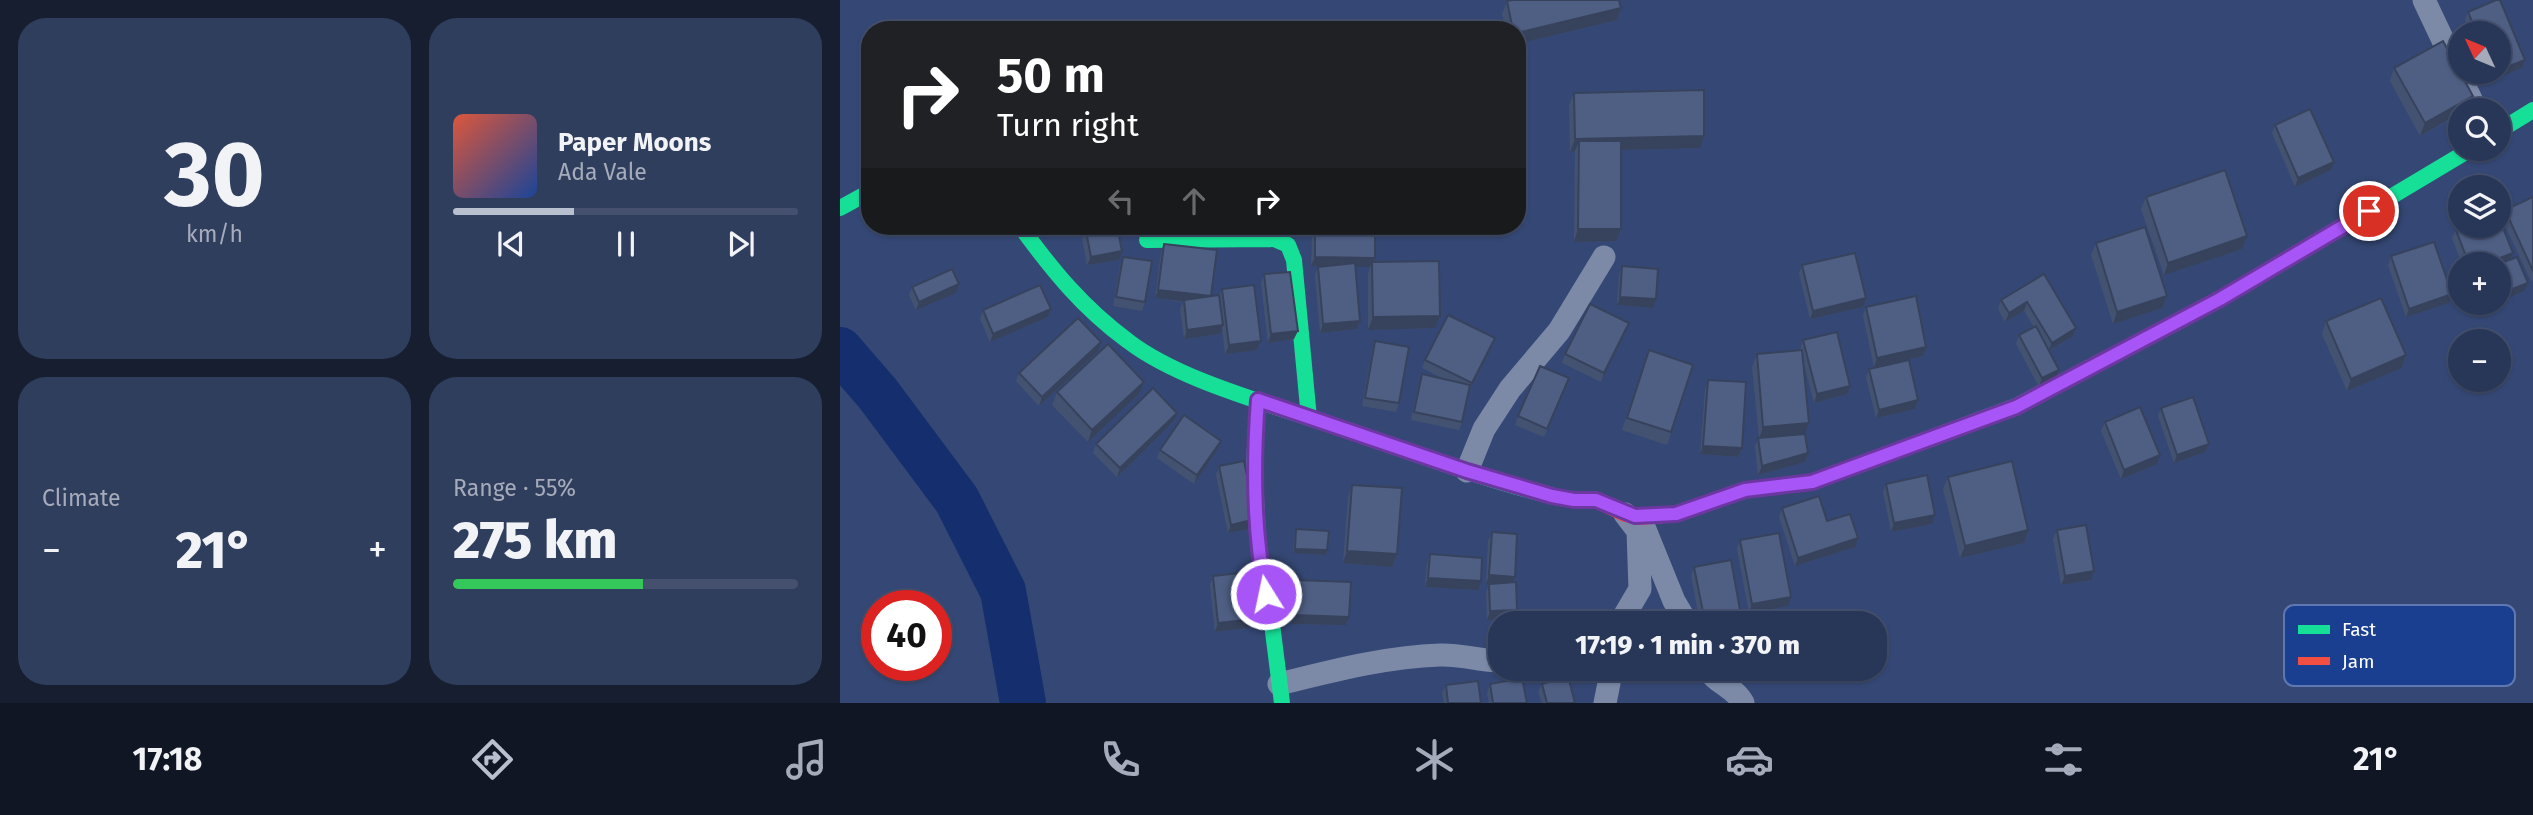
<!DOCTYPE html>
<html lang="en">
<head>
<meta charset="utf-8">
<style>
	:root { --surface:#283658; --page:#303e5e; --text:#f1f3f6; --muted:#a5abba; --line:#44506e; --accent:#b8bfcf }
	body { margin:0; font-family:"Fira Sans",sans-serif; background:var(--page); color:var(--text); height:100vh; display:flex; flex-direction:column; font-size:26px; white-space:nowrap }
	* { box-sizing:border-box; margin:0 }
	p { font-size:23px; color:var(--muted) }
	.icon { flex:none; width:38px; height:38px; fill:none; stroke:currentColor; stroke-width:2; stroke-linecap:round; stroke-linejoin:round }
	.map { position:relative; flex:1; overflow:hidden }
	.drawer { display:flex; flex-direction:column; gap:18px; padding:18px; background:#161e30; width:840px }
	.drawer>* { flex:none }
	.banner { position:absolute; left:21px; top:21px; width:665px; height:214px; border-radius:28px; box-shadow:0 2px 5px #0004,0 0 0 2px var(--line); background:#202124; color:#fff; overflow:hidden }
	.needle { width:46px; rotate:314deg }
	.fabs { position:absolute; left:1608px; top:21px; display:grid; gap:14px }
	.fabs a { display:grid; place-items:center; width:63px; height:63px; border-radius:50%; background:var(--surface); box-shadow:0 2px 5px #0004,0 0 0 2px var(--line); font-size:35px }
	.speed { position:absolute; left:21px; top:590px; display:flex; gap:14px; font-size:35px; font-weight:700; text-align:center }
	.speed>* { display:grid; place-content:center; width:91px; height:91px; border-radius:50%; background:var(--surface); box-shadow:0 2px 5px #0004,0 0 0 2px var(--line); line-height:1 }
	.speed .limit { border:10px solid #d22; background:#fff; color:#111 }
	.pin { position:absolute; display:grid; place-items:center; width:60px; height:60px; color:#fff; margin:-30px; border:4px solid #fff; border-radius:50%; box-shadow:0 2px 7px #0007 }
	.me { position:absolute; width:77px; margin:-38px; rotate:350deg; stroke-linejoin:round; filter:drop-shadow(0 0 5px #0008) }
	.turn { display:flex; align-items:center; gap:24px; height:147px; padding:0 21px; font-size:32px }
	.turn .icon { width:91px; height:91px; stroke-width:2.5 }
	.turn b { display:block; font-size:49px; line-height:60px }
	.lanes { display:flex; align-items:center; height:66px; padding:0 21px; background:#0003; justify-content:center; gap:35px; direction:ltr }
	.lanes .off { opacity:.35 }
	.big { font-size:52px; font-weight:800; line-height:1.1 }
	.drawer .card { flex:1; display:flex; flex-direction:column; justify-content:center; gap:10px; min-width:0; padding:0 24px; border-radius:28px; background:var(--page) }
	.drawer .dial { align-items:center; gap:0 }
	.dial b { font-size:91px; line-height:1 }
	.song { display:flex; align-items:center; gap:21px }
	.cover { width:84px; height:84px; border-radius:10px; background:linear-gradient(135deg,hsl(10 70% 55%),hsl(220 70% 35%)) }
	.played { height:7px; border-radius:4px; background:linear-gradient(90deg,var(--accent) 35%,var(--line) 35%) }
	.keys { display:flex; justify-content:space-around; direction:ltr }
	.heat { display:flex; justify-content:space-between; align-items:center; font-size:38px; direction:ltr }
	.charge { height:10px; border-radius:5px; background:linear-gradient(90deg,#34c759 55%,var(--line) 0) }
	.drawer .tiles { flex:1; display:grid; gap:18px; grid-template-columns:repeat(2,1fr) }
	.trip { position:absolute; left:648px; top:611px; width:399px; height:70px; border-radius:28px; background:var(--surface); box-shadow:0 2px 5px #0004,0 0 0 2px var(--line); font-weight:800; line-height:70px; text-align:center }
	.tab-bar { display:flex; height:112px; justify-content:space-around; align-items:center; background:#101623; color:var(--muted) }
	.tab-bar .icon { width:49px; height:49px }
	.tab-bar .on { color:var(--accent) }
	.tab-bar b { font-size:32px; color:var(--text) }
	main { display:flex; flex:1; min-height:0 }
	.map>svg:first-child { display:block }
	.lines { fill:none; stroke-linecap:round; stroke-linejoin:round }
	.river { stroke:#152f6e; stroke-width:46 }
	.street { stroke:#7c8aa8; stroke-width:23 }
	.fast { stroke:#16e098; stroke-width:16 }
	.jam { stroke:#f24e42; stroke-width:16 }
	.wall { fill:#445272 }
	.shaded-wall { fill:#37425c }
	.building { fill:#4f5f84; stroke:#37425c; stroke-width:2 }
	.route-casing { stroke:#6d37a1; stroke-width:18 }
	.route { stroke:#a855f7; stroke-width:12 }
	.key { fill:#1a3e90; stroke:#5f78b1; stroke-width:2 }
	.key-label { font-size:19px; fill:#fff }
</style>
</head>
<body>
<main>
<section class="drawer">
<div class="tiles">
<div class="card dial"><b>30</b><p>km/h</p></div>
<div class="card">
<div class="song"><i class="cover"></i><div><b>Paper Moons</b><p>Ada Vale</p></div></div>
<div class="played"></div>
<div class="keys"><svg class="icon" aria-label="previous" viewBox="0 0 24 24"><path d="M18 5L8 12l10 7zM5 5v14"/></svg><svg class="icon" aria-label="pause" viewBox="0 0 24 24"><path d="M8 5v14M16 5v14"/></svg><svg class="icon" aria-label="next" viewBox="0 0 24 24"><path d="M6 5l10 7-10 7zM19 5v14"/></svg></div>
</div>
<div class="card"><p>Climate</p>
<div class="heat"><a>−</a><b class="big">21°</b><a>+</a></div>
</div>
<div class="card"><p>Range · 55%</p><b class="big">275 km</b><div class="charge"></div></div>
</div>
</section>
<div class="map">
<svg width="1693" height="703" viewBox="0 0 1693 703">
	<rect width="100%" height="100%" fill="#354875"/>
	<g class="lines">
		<path class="river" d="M0 350 38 394 117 500 163 591 183 703"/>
		<g class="street">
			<path d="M1584 0 1636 110"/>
			<path d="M627 471 644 429 670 389 719 331 764 257"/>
			<path d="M804 527 834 601 847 623"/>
			<path d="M780 623 800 589 798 531 785 514"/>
			<path d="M867 668C875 683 895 687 903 703"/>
			<path d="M439 684C492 671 544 657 600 655 620 654 640 661 660 661"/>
			<path d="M765 703 772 668"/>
		</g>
		<g class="fast">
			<path d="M1659 131 1693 110"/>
			<path d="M0 208 22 196 30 195"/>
			<path d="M180 226C213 271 243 308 288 341 340 381 431 404 493 426 566 450 640 479 715 497"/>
			<path d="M307 240 434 239 448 245 454 260 469 418"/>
			<path d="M418 400 414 463 419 552 431 616 442 703"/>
			<path d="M1066 447 1176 406 1380 299 1631 149"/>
		</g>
		<path class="jam" d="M715 497 734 500H756L785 514 800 517 836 514 905 490 973 482 1066 447"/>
	</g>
	<g class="wall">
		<path d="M1656 0H1660L1685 60 1682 68 1650 81 1646 72H1659V33H1630L1625 20 1628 12Z"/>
		<path d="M667 1 781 8 777 20 677 44V30H666L662 14Z"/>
		<path d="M1554 68 1633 96 1629 109 1580 136 1550 81Z"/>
		<path d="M734 93 860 148 781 150 776 241 734 242 735 151 730 152 729 105Z"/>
		<path d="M1435 125 1491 170 1455 187 1432 133Z"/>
		<path d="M1306 197 1402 249 1324 275 1301 209Z"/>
		<path d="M1693 197V280L1691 281 1662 219 1665 210Z"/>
		<path d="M244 226H277L279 260 247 265 241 233Z"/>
		<path d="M475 228 535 258 533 262 600 316 595 328 528 330V274L530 267 516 266 520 321 517 329 480 333 475 275 478 267 486 266H471L472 237Z"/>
		<path d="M1616 230 1670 260 1684 291 1659 264H1622L1612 238Z"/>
		<path d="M1256 243 1327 296 1322 308 1273 324 1251 255Z"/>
		<path d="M324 244 371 296H379L382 289 421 341 417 350 385 354 382 327 380 334 344 339 340 309 343 302 315 298 321 252Z"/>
		<path d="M1551 256 1612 294 1609 303 1566 317 1548 265Z"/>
		<path d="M283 257 305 302 302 311 273 306 280 265Z"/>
		<path d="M962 265 1026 298 1023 307 970 319 959 274Z"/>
		<path d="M782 266 813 308 777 305 779 275Z"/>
		<path d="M424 274 454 339 428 343 421 283Z"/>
		<path d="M1204 274 1236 328 1233 336 1209 351 1219 370 1216 378 1199 387 1176 344 1179 335 1194 327 1184 311 1165 322 1158 309 1161 300Z"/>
		<path d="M119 284 116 293 76 310 69 295 72 287Z"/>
		<path d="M1639 303H1657L1641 309Z"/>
		<path d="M1026 307 1083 356 1034 367 1023 316Z"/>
		<path d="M211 309 208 317 150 342 140 319 143 310Z"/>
		<path d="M1486 321 1566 355 1562 368 1507 391 1482 334Z"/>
		<path d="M786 332 761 382 722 363 725 354Z"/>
		<path d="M655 338 652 347 629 391 622 422 619 430 571 420 579 383 582 374 604 379 582 368 585 360Z"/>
		<path d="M963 340 1010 386 1007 394 974 403 963 361 969 423 964 434 968 453 965 462 918 475 915 446 919 438 912 367 917 354 960 350Z"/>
		<path d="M535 341 559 403 556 412 522 406 532 350Z"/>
		<path d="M261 342 258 351 199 406 176 381 179 373Z"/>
		<path d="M809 350 853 365 827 445 782 430Z"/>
		<path d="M1029 369 1078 400 1075 409 1036 418 1026 378Z"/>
		<path d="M868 380 902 448 898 457 860 454 865 389Z"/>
		<path d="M304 382 299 394 248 442 212 405 217 392Z"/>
		<path d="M725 386 704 437 675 425 678 416Z"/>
		<path d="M1321 408 1369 444 1365 452 1334 463 1318 416Z"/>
		<path d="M337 413 334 421 277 477 253 453 256 444Z"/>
		<path d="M1265 422 1317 464 1281 479 1261 431Z"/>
		<path d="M381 441 378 449 354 484 317 458 320 450Z"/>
		<path d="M379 466 416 519 413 528 388 533 376 475Z"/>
		<path d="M1108 477 1188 530 1184 543 1120 558 1103 489Z"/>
		<path d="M1046 484 1095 515 1092 524 1051 532 1043 492Z"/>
		<path d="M512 485 557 554 552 567 503 563 508 497Z"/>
		<path d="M942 508 987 521 1015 547 955 566 939 517Z"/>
		<path d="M456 529 487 550 486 555 453 553 455 534Z"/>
		<path d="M1217 530 1251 580 1221 585 1213 539Z"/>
		<path d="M652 532 675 577 673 583 674 619 647 620 646 593 649 584H646L648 541Z"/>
		<path d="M900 540 948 606 909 613 897 549Z"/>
		<path d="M590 554 638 590 585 587 587 563Z"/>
		<path d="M854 567 900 610 897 619 875 623H860L851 576Z"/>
		<path d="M373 576 421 626 375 632 370 585Z"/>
		<path d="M455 580 509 617 506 625 451 624 452 589Z"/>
		<path d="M802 668H848V672L845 681 803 683Z"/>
		<path d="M650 684 687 703H649L647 693Z"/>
		<path d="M702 684 735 703H702L698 692Z"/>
		<path d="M606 685 641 703H604L602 693Z"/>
	</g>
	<g class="shaded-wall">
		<path d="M781 8 777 20 677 44V33Z"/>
		<path d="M1685 60 1682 68 1650 81 1653 73 1659 72V70Z"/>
		<path d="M1633 96 1629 109 1626 110H1620V113L1580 136 1585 123Z"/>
		<path d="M864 136 860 148 739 151V141L735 151 730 152 735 139Z"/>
		<path d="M1494 162 1491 170 1455 187 1458 178Z"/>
		<path d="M335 226H367L333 232Z"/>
		<path d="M391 226H406L390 230Z"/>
		<path d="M738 229H781L776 241 734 242Z"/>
		<path d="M1407 236 1402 249 1324 275 1328 263Z"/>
		<path d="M282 251 279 260 247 265 251 257Z"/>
		<path d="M1673 253 1669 262 1659 264H1644Z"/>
		<path d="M475 257 535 258 530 267 471 266Z"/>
		<path d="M1688 283 1684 291 1659 302V294Z"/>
		<path d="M119 284 116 293 76 310 79 302Z"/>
		<path d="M318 290 371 296 368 304 315 298Z"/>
		<path d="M1612 294 1609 303 1566 317 1569 309Z"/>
		<path d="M1327 296 1322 308 1273 324 1277 312Z"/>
		<path d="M780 297 816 299 813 308 777 305Z"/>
		<path d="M1026 298 1023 307 970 319 973 311Z"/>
		<path d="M1187 302 1184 311 1165 322 1169 313Z"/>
		<path d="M1644 303H1657L1641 309Z"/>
		<path d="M211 309 208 317 150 342 153 334Z"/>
		<path d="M600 316 595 328 528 330 533 317Z"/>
		<path d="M520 321 517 329 480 333 483 324Z"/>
		<path d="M789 323 786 332 761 382 764 373Z"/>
		<path d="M383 325 380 334 344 339 347 330Z"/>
		<path d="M1236 328 1233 336 1208 351 1212 343Z"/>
		<path d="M458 331 454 339 428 343 431 334Z"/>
		<path d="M655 338 652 347 629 391 632 383Z"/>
		<path d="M421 341 417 350 385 354 389 345Z"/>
		<path d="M261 342 258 351 199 406 202 397Z"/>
		<path d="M1086 347 1083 356 1034 367 1037 358Z"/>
		<path d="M1566 355 1562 368 1507 391 1511 379Z"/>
		<path d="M1219 370 1216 378 1199 387 1202 378Z"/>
		<path d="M304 382 299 394 248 442 252 430Z"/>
		<path d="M1010 386 1007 394 974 403 977 394Z"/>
		<path d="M1078 400 1075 409 1036 418 1039 410Z"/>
		<path d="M337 413 334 421 277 477 280 468Z"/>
		<path d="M969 423 964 435 919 439 923 427Z"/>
		<path d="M381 441 378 449 354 484 357 475Z"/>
		<path d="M1369 444 1365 452 1334 463 1337 455Z"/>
		<path d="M863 446 902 448 898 457 860 454Z"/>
		<path d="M968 453 965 462 918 475 922 466Z"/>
		<path d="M1320 455 1317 464 1281 479 1284 470Z"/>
		<path d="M1095 515 1092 524 1051 532 1054 523Z"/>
		<path d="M416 519 413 528 388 533 391 525Z"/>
		<path d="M1188 530 1184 543 1120 558 1125 546Z"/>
		<path d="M1018 538 1015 547 955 566 958 558Z"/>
		<path d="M455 549 487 550 486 555 453 553Z"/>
		<path d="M507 551 557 554 552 567 503 563Z"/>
		<path d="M1254 571 1251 580 1221 585 1225 576Z"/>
		<path d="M649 575 675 577 672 585 646 584Z"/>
		<path d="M588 578 641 581 638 590 585 587Z"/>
		<path d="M951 597 948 606 909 613 912 604Z"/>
		<path d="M677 610 674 619 647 620 650 611Z"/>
		<path d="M900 610 897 619 875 623H861L864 617Z"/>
		<path d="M454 615 509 617 506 625 451 624Z"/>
		<path d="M424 618 421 626 375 632 378 623Z"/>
		<path d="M848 672 845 681 803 683 806 675Z"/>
	</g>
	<g class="building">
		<path d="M672 0H779L781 8 677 33V30H673L667 1Z"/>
		<path d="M1656 0H1660L1685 60 1659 70V33H1637L1628 12Z"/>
		<path d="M1603 41 1633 96 1585 123 1554 68Z"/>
		<path d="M864 90V136L735 139 734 93Z"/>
		<path d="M1470 109 1494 162 1458 178 1435 125Z"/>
		<path d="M739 141H781V229H738Z"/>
		<path d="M1385 170 1407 236 1328 263 1306 197Z"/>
		<path d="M1693 197V271L1665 210Z"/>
		<path d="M1659 218 1673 253 1644 264H1629L1616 230 1626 226H1659Z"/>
		<path d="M245 226H277L282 251 251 257Z"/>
		<path d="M1305 227 1327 296 1277 312 1256 243Z"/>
		<path d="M475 228 535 229V258L475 257Z"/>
		<path d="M1594 242 1612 294 1569 309 1551 256Z"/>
		<path d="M324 244 377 250 371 296 318 290Z"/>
		<path d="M1015 253 1026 298 973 311 962 265Z"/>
		<path d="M283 257 312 261 305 302 276 297Z"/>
		<path d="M1677 257 1688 283 1659 294V264Z"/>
		<path d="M599 261 600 316 533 317 532 262Z"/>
		<path d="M515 263 520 321 483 324 478 267Z"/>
		<path d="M782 266 818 269 816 299 780 297Z"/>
		<path d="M112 269 119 284 79 302 72 287Z"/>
		<path d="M450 272 458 331 431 334 424 274Z"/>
		<path d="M1204 274 1236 328 1212 343 1187 302 1169 313 1161 300Z"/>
		<path d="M200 285 211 309 153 334 143 310Z"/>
		<path d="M414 285 421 341 389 345 382 289Z"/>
		<path d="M379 295 383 325 347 330 344 300Z"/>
		<path d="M1076 296 1086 347 1037 358 1026 307Z"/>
		<path d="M1541 298 1566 355 1511 379 1486 321Z"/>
		<path d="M750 304 789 323 764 373 725 354Z"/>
		<path d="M608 315 655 338 632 383 585 360Z"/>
		<path d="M238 318 261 342 202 397 179 373Z"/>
		<path d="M1196 326 1219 370 1202 378 1179 335Z"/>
		<path d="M997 332 1010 386 977 394 963 340Z"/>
		<path d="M535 341 569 347 559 403 525 398Z"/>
		<path d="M268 344 304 382 252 430 217 392Z"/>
		<path d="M809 350 853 365 831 432 787 418Z"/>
		<path d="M962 350 969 423 923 427 917 354Z"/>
		<path d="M1069 360 1078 400 1039 410 1029 369Z"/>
		<path d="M700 366 729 378 707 429 678 416Z"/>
		<path d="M582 374 630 385 622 422 574 412Z"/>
		<path d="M868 380 906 382 902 448 863 446Z"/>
		<path d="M313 388 337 413 280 468 256 444Z"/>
		<path d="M1353 397 1369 444 1337 455 1321 408Z"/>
		<path d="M1300 407 1320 455 1284 470 1265 422Z"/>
		<path d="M344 415 381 441 357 475 320 450Z"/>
		<path d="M965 434 968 453 922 466 918 438Z"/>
		<path d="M404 461 416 519 391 525 379 466Z"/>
		<path d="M1172 461 1188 530 1125 546 1108 477Z"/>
		<path d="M1087 475 1095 515 1054 523 1046 484Z"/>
		<path d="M512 485 562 488 557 554 507 551Z"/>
		<path d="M979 496 987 521 1010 514 1018 538 958 558 942 508Z"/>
		<path d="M1246 525 1254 571 1225 576 1217 530Z"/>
		<path d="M456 529 489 531 487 550 455 549Z"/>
		<path d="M652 532 677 534 675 577 649 575Z"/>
		<path d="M939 533 951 597 912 604 900 540Z"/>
		<path d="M590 554 642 558 641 581 588 578Z"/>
		<path d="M891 560 900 610 864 617 854 567Z"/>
		<path d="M418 571 424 618 378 623 373 576Z"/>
		<path d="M455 580 511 582 509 617 454 615Z"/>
		<path d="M676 582 677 610 650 611 649 584Z"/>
		<path d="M846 617V623H803V619Z"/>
		<path d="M806 668H848V672L806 675Z"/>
		<path d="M728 676 735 703H707L702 684Z"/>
		<path d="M682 678 687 703H653L650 684Z"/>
		<path d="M638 681 641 703H608L606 685Z"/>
	</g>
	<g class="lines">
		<defs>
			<path id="route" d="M426 594C413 530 413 465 418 400L627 471 712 496 734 500H756L795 516 836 514 905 490 972 482 1176 407 1380 299 1529 211"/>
		</defs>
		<use href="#route" class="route-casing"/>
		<use href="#route" class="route"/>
	</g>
	<rect x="1444" y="605" width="231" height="81" rx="10" class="key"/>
	<rect x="1458" y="625" width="32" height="9" fill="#16e098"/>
	<rect x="1458" y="657" width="32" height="8" fill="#f24e42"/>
	<g class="key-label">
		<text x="1502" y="636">Fast</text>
		<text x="1502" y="668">Jam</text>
	</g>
</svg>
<div class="fabs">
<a><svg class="needle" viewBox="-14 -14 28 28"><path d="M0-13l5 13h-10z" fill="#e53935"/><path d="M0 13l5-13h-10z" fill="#a5abba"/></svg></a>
<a><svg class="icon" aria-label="search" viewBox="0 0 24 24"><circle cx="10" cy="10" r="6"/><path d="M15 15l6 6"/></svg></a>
<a><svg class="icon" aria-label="layers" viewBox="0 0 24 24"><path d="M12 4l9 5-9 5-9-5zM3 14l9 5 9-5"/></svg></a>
<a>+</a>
<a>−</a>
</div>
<div class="speed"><div class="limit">40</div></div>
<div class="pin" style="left:1529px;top:211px;background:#d93025"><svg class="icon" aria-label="arrive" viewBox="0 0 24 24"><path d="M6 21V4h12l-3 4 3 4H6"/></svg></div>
<svg class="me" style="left:426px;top:594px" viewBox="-20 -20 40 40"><circle r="17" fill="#a855f7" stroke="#fff" stroke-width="3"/><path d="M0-11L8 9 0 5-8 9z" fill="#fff"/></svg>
<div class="trip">17:19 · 1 min · 370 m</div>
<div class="banner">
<div class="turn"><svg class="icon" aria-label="right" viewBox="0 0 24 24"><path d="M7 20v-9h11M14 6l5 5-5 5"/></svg><div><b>50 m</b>Turn right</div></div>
<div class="lanes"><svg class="icon off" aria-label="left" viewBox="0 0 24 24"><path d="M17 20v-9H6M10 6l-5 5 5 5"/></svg><svg class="icon off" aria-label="ahead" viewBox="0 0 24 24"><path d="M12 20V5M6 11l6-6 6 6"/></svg><svg class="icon" aria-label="right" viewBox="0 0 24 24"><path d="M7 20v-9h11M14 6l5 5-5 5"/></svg></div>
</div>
</div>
</main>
<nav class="tab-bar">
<b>17:18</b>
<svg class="icon on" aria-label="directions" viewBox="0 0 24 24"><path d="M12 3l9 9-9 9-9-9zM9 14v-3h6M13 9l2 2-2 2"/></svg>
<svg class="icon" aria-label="music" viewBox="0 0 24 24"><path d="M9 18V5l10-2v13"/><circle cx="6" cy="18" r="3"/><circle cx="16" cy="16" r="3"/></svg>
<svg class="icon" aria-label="phone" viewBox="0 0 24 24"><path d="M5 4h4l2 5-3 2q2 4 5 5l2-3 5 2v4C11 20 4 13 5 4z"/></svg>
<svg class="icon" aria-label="climate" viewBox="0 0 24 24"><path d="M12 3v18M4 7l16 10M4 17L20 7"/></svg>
<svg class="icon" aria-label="car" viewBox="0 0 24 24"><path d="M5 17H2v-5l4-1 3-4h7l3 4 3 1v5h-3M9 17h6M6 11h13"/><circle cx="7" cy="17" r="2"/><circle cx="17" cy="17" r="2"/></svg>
<svg class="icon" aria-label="filters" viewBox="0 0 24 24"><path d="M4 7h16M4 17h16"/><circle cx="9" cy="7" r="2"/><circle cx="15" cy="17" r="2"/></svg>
<b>21°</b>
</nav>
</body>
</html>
